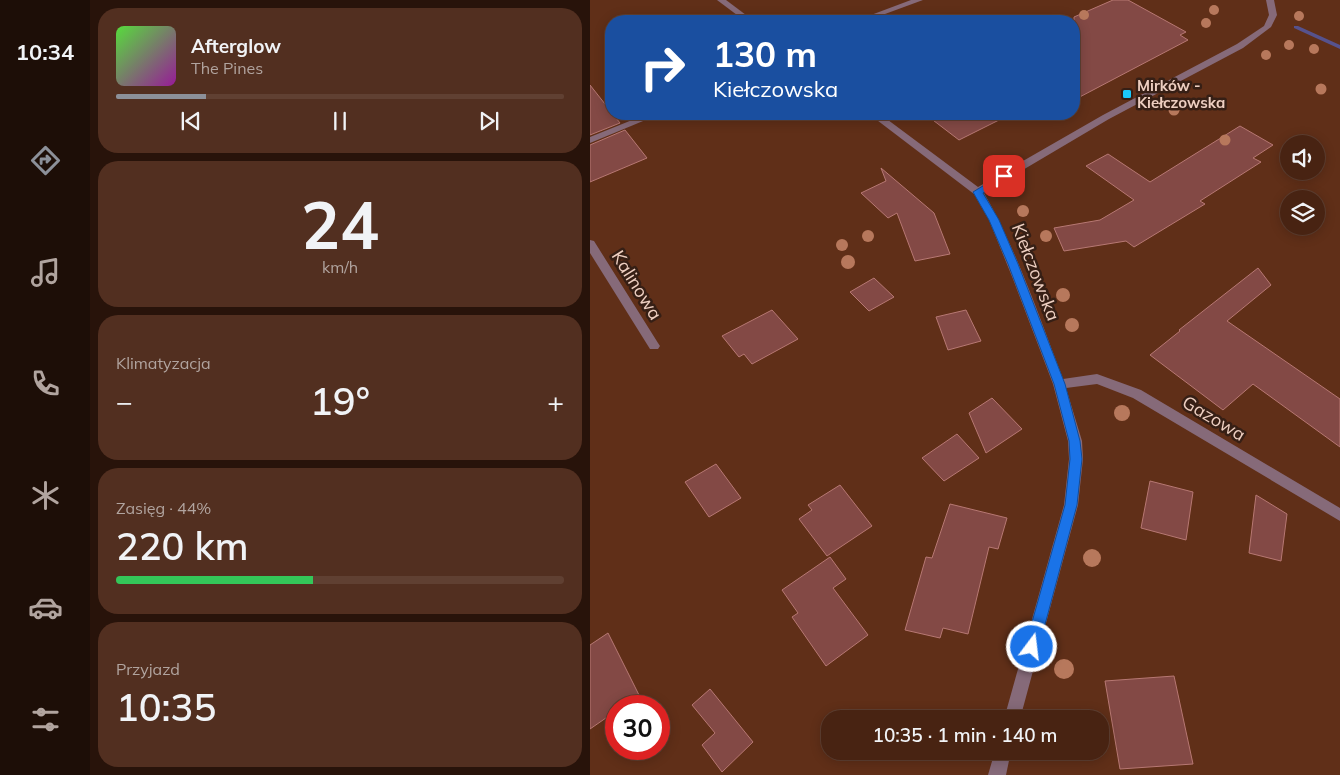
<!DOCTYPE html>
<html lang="pl">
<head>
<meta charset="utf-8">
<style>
	:root { --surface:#482312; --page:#522f20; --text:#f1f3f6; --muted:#b1a49f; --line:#604032; --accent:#8c9099 }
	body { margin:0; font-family:Mulish,sans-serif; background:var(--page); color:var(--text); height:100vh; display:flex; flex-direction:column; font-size:19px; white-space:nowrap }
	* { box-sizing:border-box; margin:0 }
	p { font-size:16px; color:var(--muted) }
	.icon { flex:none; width:28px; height:28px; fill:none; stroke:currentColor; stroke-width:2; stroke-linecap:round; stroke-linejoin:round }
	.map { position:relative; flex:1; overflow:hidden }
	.drawer { display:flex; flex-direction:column; gap:8px; padding:8px; background:#28130a; width:500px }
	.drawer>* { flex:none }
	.top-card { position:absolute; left:15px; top:15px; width:475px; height:105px; border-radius:20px; box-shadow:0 2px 12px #0003,0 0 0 1px var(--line); background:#1a4fa0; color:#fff; overflow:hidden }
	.buttons { position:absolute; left:690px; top:135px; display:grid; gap:10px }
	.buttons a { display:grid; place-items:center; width:45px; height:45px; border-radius:50%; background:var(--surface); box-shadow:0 2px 12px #0003,0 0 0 1px var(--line); font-size:25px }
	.speed { position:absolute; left:15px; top:695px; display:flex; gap:10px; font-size:25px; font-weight:700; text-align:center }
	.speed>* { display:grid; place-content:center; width:65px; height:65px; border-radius:50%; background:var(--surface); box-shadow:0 2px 12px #0003,0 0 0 1px var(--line); line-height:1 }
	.speed .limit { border:8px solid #d22; background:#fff; color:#111 }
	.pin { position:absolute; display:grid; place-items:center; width:42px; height:42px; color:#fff; margin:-21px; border-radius:10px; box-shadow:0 2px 8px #0006 }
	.me { position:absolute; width:55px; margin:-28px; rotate:15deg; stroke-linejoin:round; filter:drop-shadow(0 0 4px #0008) }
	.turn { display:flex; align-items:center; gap:18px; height:105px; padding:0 25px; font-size:22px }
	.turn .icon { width:65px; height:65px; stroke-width:2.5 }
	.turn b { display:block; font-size:35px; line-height:42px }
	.big { font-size:38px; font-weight:600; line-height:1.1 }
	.drawer .card { flex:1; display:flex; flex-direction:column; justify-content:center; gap:8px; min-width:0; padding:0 18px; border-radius:20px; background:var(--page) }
	.drawer .dial { align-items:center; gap:0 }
	.dial b { font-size:65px; line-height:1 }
	.song { display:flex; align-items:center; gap:15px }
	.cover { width:60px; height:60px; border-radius:8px; background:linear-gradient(135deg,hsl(110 70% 55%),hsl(300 70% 35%)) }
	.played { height:5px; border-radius:2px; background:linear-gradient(90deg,var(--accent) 20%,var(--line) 20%) }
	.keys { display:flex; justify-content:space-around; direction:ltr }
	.heat { display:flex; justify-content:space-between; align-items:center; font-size:28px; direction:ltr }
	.charge { height:8px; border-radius:4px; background:linear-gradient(90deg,#34c759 44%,var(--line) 0) }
	.trip { position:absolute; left:231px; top:710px; width:288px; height:50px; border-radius:20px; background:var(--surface); box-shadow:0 2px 12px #0003,0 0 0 1px var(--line); font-weight:600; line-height:50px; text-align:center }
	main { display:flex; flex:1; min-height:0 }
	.tab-bar { display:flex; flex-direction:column; width:90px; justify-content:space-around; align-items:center; background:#1d0e07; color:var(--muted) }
	.tab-bar .icon { width:35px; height:35px }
	.tab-bar .active { color:var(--accent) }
	.tab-bar b { font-size:22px; color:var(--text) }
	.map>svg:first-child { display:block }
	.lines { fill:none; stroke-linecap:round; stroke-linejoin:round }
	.stream { fill:#56528d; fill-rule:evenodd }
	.building { fill:#834945; stroke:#b77873 }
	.minor { fill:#866a79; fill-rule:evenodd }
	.tree { fill:#b7785c }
	.route { fill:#1a73e8; stroke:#114b97 }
	.poi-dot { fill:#1acafc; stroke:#361f15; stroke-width:2 }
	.labels { text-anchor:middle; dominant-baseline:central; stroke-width:5; stroke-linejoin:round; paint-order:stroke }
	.far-poi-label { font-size:15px; font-weight:bold; fill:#eecfc1; stroke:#361f15; text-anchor:start }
	.street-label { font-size:18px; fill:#eecfc1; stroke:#361f15 }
</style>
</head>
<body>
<main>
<nav class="tab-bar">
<b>10:34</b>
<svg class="icon active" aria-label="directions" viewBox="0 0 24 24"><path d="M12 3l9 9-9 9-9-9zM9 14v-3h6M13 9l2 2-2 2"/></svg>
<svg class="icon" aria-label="music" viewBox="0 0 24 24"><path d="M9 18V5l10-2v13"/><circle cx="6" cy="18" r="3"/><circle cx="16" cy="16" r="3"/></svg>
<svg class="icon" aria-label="phone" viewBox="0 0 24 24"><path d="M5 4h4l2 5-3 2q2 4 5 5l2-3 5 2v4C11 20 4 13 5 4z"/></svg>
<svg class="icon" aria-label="climate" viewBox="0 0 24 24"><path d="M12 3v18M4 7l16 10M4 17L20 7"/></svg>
<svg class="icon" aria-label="car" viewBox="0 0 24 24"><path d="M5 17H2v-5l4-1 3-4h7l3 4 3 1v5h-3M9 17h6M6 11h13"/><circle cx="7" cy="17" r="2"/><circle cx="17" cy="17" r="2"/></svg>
<svg class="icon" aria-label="filters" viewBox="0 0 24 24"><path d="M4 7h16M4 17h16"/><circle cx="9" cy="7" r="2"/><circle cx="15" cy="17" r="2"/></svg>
</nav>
<section class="drawer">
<div class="card">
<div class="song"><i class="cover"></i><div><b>Afterglow</b><p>The Pines</p></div></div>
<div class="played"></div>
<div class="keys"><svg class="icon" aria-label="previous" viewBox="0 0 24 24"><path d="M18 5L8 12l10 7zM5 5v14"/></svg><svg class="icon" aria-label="pause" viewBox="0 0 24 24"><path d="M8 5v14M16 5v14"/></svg><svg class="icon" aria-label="next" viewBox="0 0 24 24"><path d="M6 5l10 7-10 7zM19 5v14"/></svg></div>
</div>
<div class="card dial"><b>24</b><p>km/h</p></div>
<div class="card"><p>Klimatyzacja</p>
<div class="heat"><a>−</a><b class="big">19°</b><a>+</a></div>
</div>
<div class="card"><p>Zasięg · 44%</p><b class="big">220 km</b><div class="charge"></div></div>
<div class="card"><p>Przyjazd</p><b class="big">10:35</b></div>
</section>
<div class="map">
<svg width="750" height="775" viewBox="0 0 750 775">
	<rect width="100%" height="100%" fill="#602f18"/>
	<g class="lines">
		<path class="stream" d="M704 26H708L750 45V49L704 28Z"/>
	</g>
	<g class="building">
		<path d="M523 0H538L596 32 590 35 598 40 484 100V17Z"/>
		<path d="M0 85 30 123 0 135Z"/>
		<path d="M335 114H421L369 140Z"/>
		<path d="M650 126 683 145 663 158 671 162 610 201 615 204 544 247 536 241 474 251 464 228 510 220 544 200 496 166 518 154 560 182Z"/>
		<path d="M35 130 57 158 0 182V145Z"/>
		<path d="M291 168 344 213 360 254 325 261 307 213 298 218 271 193 296 181Z"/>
		<path d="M668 268 681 285 637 321 750 399V447L663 384 633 410 560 355 590 331 589 330Z"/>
		<path d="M284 278 304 297 279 311 260 292Z"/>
		<path d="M182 310 208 339 162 364 154 354 149 357 132 336Z"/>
		<path d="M376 310 391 341 358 350 346 317Z"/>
		<path d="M402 398 432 429 396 453 379 413Z"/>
		<path d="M367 434 389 458 354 481 332 458Z"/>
		<path d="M126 464 151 498 119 517 95 482Z"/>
		<path d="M560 481 603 492 596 540 551 528Z"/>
		<path d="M250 485 282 526 237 556 209 519 222 510 218 505Z"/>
		<path d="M666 495 697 514 691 561 659 553Z"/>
		<path d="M360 504 417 518 408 549 399 547 378 634 353 628 350 638 315 630 336 557 342 558Z"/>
		<path d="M240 557 256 579 243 588 278 635 236 666 202 617 208 613 192 590Z"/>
		<path d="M18 633 49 695 33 706H26V711L0 729V645Z"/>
		<path d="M584 676 603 764 530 769 515 681Z"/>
		<path d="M120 689 163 742 132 772 112 745 125 733 102 705Z"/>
	</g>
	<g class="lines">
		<g class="minor">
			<path d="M127 0H136L164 21H155Z"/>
			<path d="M321 0H333L276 21H265Z"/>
			<path d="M676 0H684L687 15 681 27 653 48 519 119 394 193C427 251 449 316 473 379L507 374 551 390 750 508V521L543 398 507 384 476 388 492 441 493 459 488 505 430 719H414L474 505 479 459 478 441 463 384 423 279 399 220 384 194 279 114H290L388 187 513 115 647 44 674 26 679 15Z"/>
			<path d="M57 114H70L0 143V137Z"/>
			<path d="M0 240 4 241 68 343 70 346 68 349H60L0 253Z"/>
			<path d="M405 751H421L416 775H398Z"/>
		</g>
	</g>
	<g class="tree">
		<circle cx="624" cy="10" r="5"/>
		<circle cx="494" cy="15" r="5"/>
		<circle cx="709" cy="16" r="5"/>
		<circle cx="616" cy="23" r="5"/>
		<circle cx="699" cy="45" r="5"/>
		<circle cx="724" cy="49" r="5"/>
		<circle cx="676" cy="55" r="5"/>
		<circle cx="731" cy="89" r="5.5"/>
		<circle cx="584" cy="110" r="5.5"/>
		<circle cx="635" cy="140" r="5.5"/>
		<circle cx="433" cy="211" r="6"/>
		<circle cx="278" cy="236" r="6"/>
		<circle cx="456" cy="236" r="6"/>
		<circle cx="252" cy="245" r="6"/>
		<circle cx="258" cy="262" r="7"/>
		<circle cx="473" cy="295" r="7"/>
		<circle cx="482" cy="325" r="7"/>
		<circle cx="532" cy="413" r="8"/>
		<circle cx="502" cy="558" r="9"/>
		<circle cx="474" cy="669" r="10"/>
	</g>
	<path class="route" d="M414 173 418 176 417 178 393 193 409 220 428 264 475 384 490 441 492 459 487 505 449 647 447 652 442 654 437 652 435 647 475 505 480 459 479 441 464 384 418 264 399 220 383 192Z"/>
	<rect class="poi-dot" x="532" y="89" width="10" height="10" rx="2.5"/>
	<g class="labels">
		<g class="far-poi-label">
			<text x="547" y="85">Mirków -<tspan x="547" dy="17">Kiełczowska</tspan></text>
		</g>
		<g class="street-label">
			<text transform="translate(446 272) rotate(69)">Kiełczowska</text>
			<text transform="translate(47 285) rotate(58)">Kalinowa</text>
			<text transform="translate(624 418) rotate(31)">Gazowa</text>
		</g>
	</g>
</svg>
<div class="buttons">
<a><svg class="icon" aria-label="sound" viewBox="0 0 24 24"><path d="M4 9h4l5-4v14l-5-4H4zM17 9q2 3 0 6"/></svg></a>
<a><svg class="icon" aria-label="layers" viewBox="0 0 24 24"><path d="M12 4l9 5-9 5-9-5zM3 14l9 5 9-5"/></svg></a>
</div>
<div class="speed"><div class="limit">30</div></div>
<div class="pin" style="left:414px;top:176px;background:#d93025"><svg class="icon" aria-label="arrive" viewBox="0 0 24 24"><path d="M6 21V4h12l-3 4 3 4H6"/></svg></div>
<svg class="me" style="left:442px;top:647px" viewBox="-20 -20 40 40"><circle r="17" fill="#1a73e8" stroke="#fff" stroke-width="3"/><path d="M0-11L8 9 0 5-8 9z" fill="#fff"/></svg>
<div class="trip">10:35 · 1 min · 140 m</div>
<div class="top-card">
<div class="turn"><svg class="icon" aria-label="right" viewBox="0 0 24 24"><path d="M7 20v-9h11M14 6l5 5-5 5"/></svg><div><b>130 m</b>Kiełczowska</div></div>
</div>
</div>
</main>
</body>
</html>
